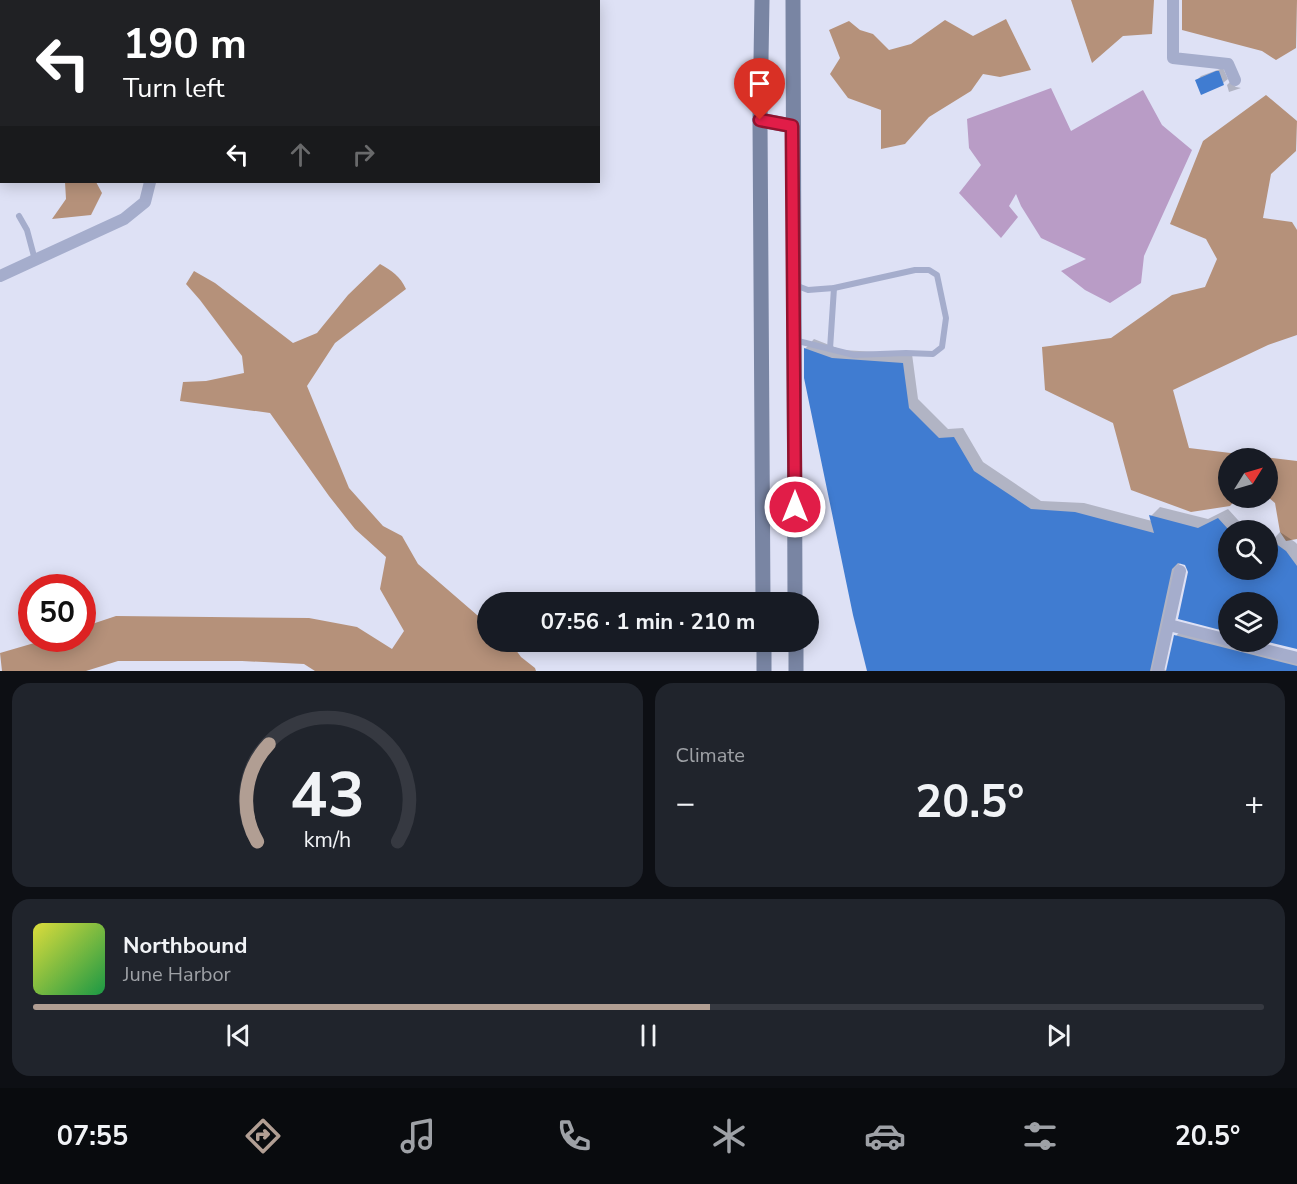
<!DOCTYPE html>
<html lang="en">
<head>
<meta charset="utf-8">
<style>
	:root { --surface:#171b24; --page:#20242c; --text:#f1f3f6; --muted:#9ea1a6; --line:#363941; --accent:#b19e93 }
	body { margin:0; font-family:"Nunito Sans",sans-serif; background:var(--page); color:var(--text); height:100vh; display:flex; flex-direction:column; font-size:22px; white-space:nowrap }
	* { box-sizing:border-box; margin:0 }
	p { font-size:20px; color:var(--muted) }
	.icon { flex:none; width:33px; height:33px; fill:none; stroke:currentColor; stroke-width:2; stroke-linecap:round; stroke-linejoin:round }
	.map { position:relative; height:671px; overflow:hidden }
	.drawer { display:flex; flex-direction:column; gap:12px; padding:12px; background:#0d0f14; flex:1 }
	.drawer>* { flex:none }
	.hud { position:absolute; left:0px; top:0px; width:600px; height:183px; box-shadow:0 3px 15px #0003; background:#202124; color:#fff; overflow:hidden }
	.needle { width:39px; rotate:53deg }
	.buttons { position:absolute; left:1218px; top:448px; display:grid; gap:12px }
	.buttons a { display:grid; place-items:center; width:60px; height:60px; border-radius:50%; background:var(--surface); box-shadow:0 3px 15px #0003; font-size:30px }
	.speed { position:absolute; left:18px; top:574px; display:flex; gap:12px; font-size:30px; font-weight:700; text-align:center }
	.speed>* { display:grid; place-content:center; width:78px; height:78px; border-radius:50%; background:var(--surface); box-shadow:0 3px 15px #0003; line-height:1 }
	.speed .limit { border:9px solid #d22; background:#fff; color:#111 }
	.pin { position:absolute; display:grid; place-items:center; width:51px; height:51px; color:#fff; margin:-62px -26px; border-radius:50% 50% 50% 0; rotate:-45deg; box-shadow:0 0 6px #0007 }
	.pin .icon { rotate:45deg }
	.me { position:absolute; width:66px; margin:-33px; rotate:0deg; stroke-linejoin:round; filter:drop-shadow(0 0 4px #0008) }
	.turn { display:flex; align-items:center; gap:21px; height:126px; padding:0 24px; font-size:27px }
	.turn .icon { width:78px; height:78px; stroke-width:2.5 }
	.turn b { display:block; font-size:42px; line-height:51px }
	.lanes { display:flex; align-items:center; height:57px; padding:0 24px; background:#0003; justify-content:center; gap:30px; direction:ltr }
	.lanes .off { opacity:.35 }
	.big { font-size:45px; font-weight:700; line-height:1.1 }
	.drawer .widget { flex:1; display:flex; flex-direction:column; justify-content:center; gap:9px; min-width:0; padding:0 21px; border-radius:18px; background:var(--page) }
	.drawer .dial { align-items:center; gap:0 }
	.dial svg { height:156px; overflow:visible; fill:none; stroke:var(--line); stroke-width:7; stroke-linecap:round; text-anchor:middle }
	.dial text { fill:var(--text); stroke:none }
	.song { display:flex; align-items:center; gap:18px }
	.cover { width:72px; height:72px; border-radius:9px; background:linear-gradient(135deg,hsl(60 70% 55%),hsl(140 70% 35%)) }
	.played { height:6px; border-radius:3px; background:linear-gradient(90deg,var(--accent) 55%,var(--line) 55%) }
	.keys { display:flex; justify-content:space-around; direction:ltr }
	.heat { display:flex; justify-content:space-between; align-items:center; font-size:33px; direction:ltr }
	.drawer .tiles { flex:1; display:grid; gap:12px; grid-template-columns:1fr 1fr }
	.widget:last-child { grid-column:span 2 }
	.trip { position:absolute; left:477px; top:592px; width:342px; height:60px; border-radius:30px; background:var(--surface); box-shadow:0 3px 15px #0003; font-weight:700; line-height:60px; text-align:center }
	.tab-bar { display:flex; height:96px; justify-content:space-around; align-items:center; background:#090b0e; color:var(--muted) }
	.tab-bar .icon { width:42px; height:42px }
	.tab-bar .current { color:var(--accent) }
	.tab-bar b { font-size:27px; color:var(--text) }
	.map>svg:first-child { display:block }
	.green { fill:#b99cc6 }
	.water { fill:#b5917a }
	.shadow { fill:#0003 }
	.building { fill:#407cd1 }
	.lines { fill:none; stroke-linecap:round; stroke-linejoin:round }
	.service { stroke:#a5adcc; stroke-width:6 }
	.minor { stroke:#a5adcc; stroke-width:12 }
	.secondary { stroke:#7985a3; stroke-width:15 }
	.route-casing { stroke:#92132f; stroke-width:15 }
	.route { stroke:#e11d48; stroke-width:10 }
</style>
</head>
<body>
<div class="map">
<svg width="1297" height="671" viewBox="0 0 1297 671">
	<rect width="100%" height="100%" fill="#dee1f5"/>
	<path class="green" d="M1051 88 1071 131 1143 90 1162 125 1192 150 1144 256 1141 283 1110 303 1085 290 1061 271 1086 259 1041 238 1021 206 1016 194 1009 206 1018 217 1001 238 959 193 981 165 969 148 967 119Z"/>
	<g class="water">
		<path d="M1071 0H1154L1152 34 1123 36 1092 63Z"/>
		<path d="M1182 0H1297L1296 48 1276 60 1262 51 1182 30Z"/>
		<path d="M1006 19 1031 70 1000 77 983 74 971 91 929 117 905 144 881 149V110L848 98 830 74 840 58 829 30 849 21 860 30 873 34 889 50 911 44 945 20 973 36Z"/>
		<path d="M1266 95 1297 121 1296 151 1271 174 1263 218 1292 222 1297 230V335L1268 345 1173 390 1189 448 1297 461V539L1286 541 1280 532 1275 503 1268 497V459H1228V498H1237L1230 506 1191 512 1131 490 1113 423 1045 390 1042 347 1111 338 1172 295 1205 287 1217 259 1206 239 1170 224 1203 141Z"/>
		<path d="M65 182H96L102 193 91 215 52 219 66 199Z"/>
		<path d="M380 264C392 271 400 276 406 289L335 343 307 386 349 488 383 526 402 536 418 564 477 615 487 619 488 642H510L521 657 535 668 536 671H315L304 664 242 661H118L86 671H2L0 653 48 639H82L83 627 116 616 309 618 357 627 392 649 404 631 380 589 386 557 355 529 329 496 270 413 180 401 183 382 206 381 244 373 242 356 200 300 186 284 194 271 215 283 293 343 317 333 348 295Z"/>
	</g>
	<g class="shadow">
		<path d="M1223 68 1228 79 1223 83 1202 93 1197 80 1201 76Z"/>
		<path d="M1230 82 1236 87 1241 88 1229 92 1227 85Z"/>
		<path d="M814 339 842 350 912 354 918 399 948 429 963 428 983 462 1041 501 1084 503 1152 521 1151 516 1160 507 1208 519 1228 509 1248 531H1228V570H1268V545L1280 532 1295 542 1297 544V648L1268 640V603H1228V630L1180 618 1190 572 1186 563 1180 562 1159 664 1165 670H1168L1176 636 1185 626 1297 655V671H868L855 615 805 349Z"/>
	</g>
	<g class="building">
		<path d="M1216 71H1219L1224 85 1201 95 1195 80Z"/>
		<path d="M804 348 832 358 903 363 909 408 939 438 954 437 974 471 1031 509 1075 512 1154 533 1149 515 1198 528 1218 518 1228 529V570H1268V538L1286 551 1297 566V649L1268 642V603H1228V632L1178 619 1188 572 1185 565 1178 563 1172 569 1150 671H867L853 615 804 378Z"/>
		<path d="M1174 635 1297 666V671H1166Z"/>
	</g>
	<g class="lines">
		<g class="service">
			<path d="M19 216 27 230 35 260"/>
			<path d="M794 340 854 355 906 353 933 354 942 347 946 318 937 275 929 270H915L834 288 808 290 795 285"/>
			<path d="M830 349 834 288"/>
		</g>
		<g class="minor">
			<path d="M1173 0V58L1228 64 1235 80"/>
			<path d="M0 276 124 219 145 202 150 182"/>
			<path d="M1169 625 1228 640"/>
			<path d="M1234 642 1297 658"/>
			<path d="M1158 671 1180 571"/>
		</g>
		<g class="secondary">
			<path d="M762 0 760 120 763 603"/>
			<path d="M793 0 795 603"/>
			<path d="M760 120 792 126"/>
			<path d="M764 642V671"/>
			<path d="M796 642V671"/>
		</g>
	</g>
	<g class="lines">
		<defs>
			<path id="route" d="M760 120 792 126 795 507"/>
		</defs>
		<use href="#route" class="route-casing"/>
		<use href="#route" class="route"/>
	</g>
</svg>
<div class="buttons">
<a><svg class="needle" viewBox="-14 -14 28 28"><path d="M0-13l5 13h-10z" fill="#e53935"/><path d="M0 13l5-13h-10z" fill="#9ea1a6"/></svg></a>
<a><svg class="icon" aria-label="search" viewBox="0 0 24 24"><circle cx="10" cy="10" r="6"/><path d="M15 15l6 6"/></svg></a>
<a><svg class="icon" aria-label="layers" viewBox="0 0 24 24"><path d="M12 4l9 5-9 5-9-5zM3 14l9 5 9-5"/></svg></a>
</div>
<div class="speed"><div class="limit">50</div></div>
<div class="pin" style="left:760px;top:120px;background:#d93025"><svg class="icon" aria-label="arrive" viewBox="0 0 24 24"><path d="M6 21V4h12l-3 4 3 4H6"/></svg></div>
<svg class="me" style="left:795px;top:507px" viewBox="-20 -20 40 40"><circle r="17" fill="#e11d48" stroke="#fff" stroke-width="3"/><path d="M0-11L8 9 0 5-8 9z" fill="#fff"/></svg>
<div class="trip">07:56 · 1 min · 210 m</div>
<div class="hud">
<div class="turn"><svg class="icon" aria-label="left" viewBox="0 0 24 24"><path d="M17 20v-9H6M10 6l-5 5 5 5"/></svg><div><b>190 m</b>Turn left</div></div>
<div class="lanes"><svg class="icon" aria-label="left" viewBox="0 0 24 24"><path d="M17 20v-9H6M10 6l-5 5 5 5"/></svg><svg class="icon off" aria-label="ahead" viewBox="0 0 24 24"><path d="M12 20V5M6 11l6-6 6 6"/></svg><svg class="icon off" aria-label="right" viewBox="0 0 24 24"><path d="M7 20v-9h11M14 6l5 5-5 5"/></svg></div>
</div>
</div>
<section class="drawer">
<div class="tiles">
<div class="widget dial"><svg viewBox="0 0 100 80">
<path d="M14 69A42 42 0 1 1 86 69"/>
<path d="M14 69A42 42 0 0 1 20 19" stroke="#b19e93"/>
<text x="50" y="56" font-size="32" font-weight="700">43</text>
<text x="50" y="72" font-size="11">km/h</text>
</svg></div>
<div class="widget"><p>Climate</p>
<div class="heat"><a>−</a><b class="big">20.5°</b><a>+</a></div>
</div>
<div class="widget">
<div class="song"><i class="cover"></i><div><b>Northbound</b><p>June Harbor</p></div></div>
<div class="played"></div>
<div class="keys"><svg class="icon" aria-label="previous" viewBox="0 0 24 24"><path d="M18 5L8 12l10 7zM5 5v14"/></svg><svg class="icon" aria-label="pause" viewBox="0 0 24 24"><path d="M8 5v14M16 5v14"/></svg><svg class="icon" aria-label="next" viewBox="0 0 24 24"><path d="M6 5l10 7-10 7zM19 5v14"/></svg></div>
</div>
</div>
</section>
<nav class="tab-bar">
<b>07:55</b>
<svg class="icon current" aria-label="directions" viewBox="0 0 24 24"><path d="M12 3l9 9-9 9-9-9zM9 14v-3h6M13 9l2 2-2 2"/></svg>
<svg class="icon" aria-label="music" viewBox="0 0 24 24"><path d="M9 18V5l10-2v13"/><circle cx="6" cy="18" r="3"/><circle cx="16" cy="16" r="3"/></svg>
<svg class="icon" aria-label="phone" viewBox="0 0 24 24"><path d="M5 4h4l2 5-3 2q2 4 5 5l2-3 5 2v4C11 20 4 13 5 4z"/></svg>
<svg class="icon" aria-label="climate" viewBox="0 0 24 24"><path d="M12 3v18M4 7l16 10M4 17L20 7"/></svg>
<svg class="icon" aria-label="car" viewBox="0 0 24 24"><path d="M5 17H2v-5l4-1 3-4h7l3 4 3 1v5h-3M9 17h6M6 11h13"/><circle cx="7" cy="17" r="2"/><circle cx="17" cy="17" r="2"/></svg>
<svg class="icon" aria-label="filters" viewBox="0 0 24 24"><path d="M4 7h16M4 17h16"/><circle cx="9" cy="7" r="2"/><circle cx="15" cy="17" r="2"/></svg>
<b>20.5°</b>
</nav>
</body>
</html>
